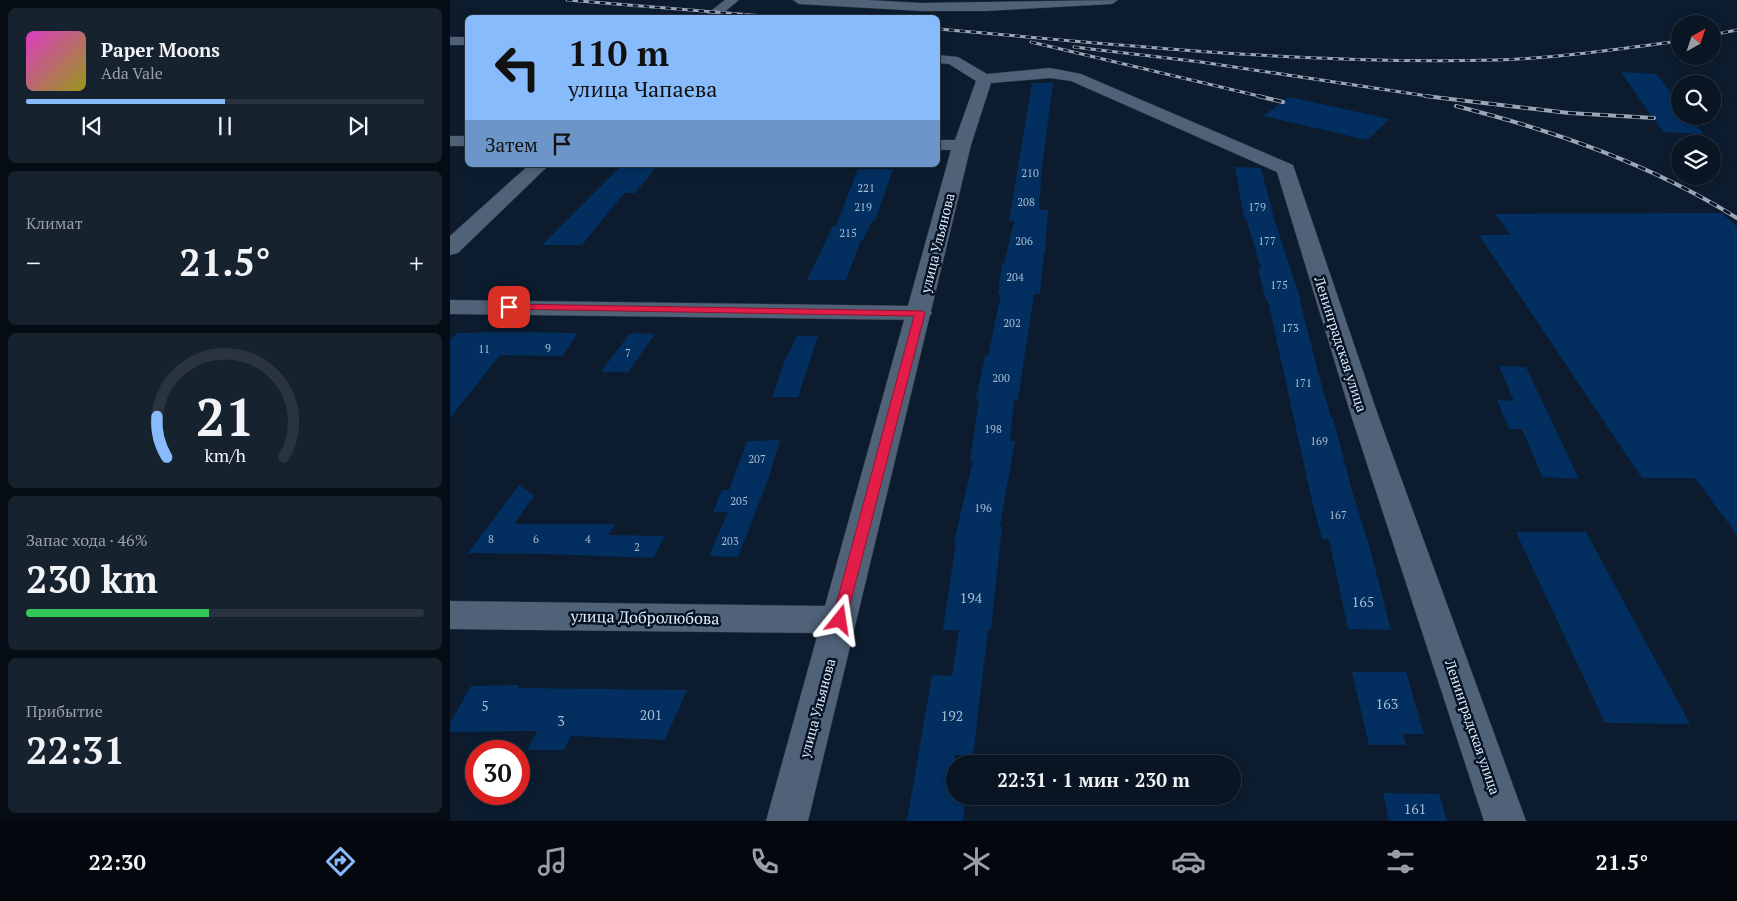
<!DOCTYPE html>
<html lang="ru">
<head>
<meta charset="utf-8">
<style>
	:root { --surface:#091522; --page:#17222f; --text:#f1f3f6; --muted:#999fa5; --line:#293440; --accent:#87bbfb }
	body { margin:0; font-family:"PT Serif",serif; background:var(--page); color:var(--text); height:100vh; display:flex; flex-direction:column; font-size:19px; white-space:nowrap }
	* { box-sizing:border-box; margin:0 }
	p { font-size:16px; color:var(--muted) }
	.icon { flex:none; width:28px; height:28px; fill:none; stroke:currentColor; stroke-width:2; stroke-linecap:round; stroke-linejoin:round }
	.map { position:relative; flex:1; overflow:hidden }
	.drawer { display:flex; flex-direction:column; gap:8px; padding:8px; background:#050c13; width:450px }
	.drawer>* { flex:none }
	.hud { position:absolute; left:15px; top:15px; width:475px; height:152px; border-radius:8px; box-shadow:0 2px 8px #0003,0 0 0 1px var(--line); background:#87bbfb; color:#111; overflow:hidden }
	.needle { width:32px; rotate:40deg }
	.buttons { position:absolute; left:1221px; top:15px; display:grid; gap:10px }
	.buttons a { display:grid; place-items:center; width:50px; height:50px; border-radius:50%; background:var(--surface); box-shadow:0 2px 8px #0003,0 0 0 1px var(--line); font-size:25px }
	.speed { position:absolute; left:15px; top:740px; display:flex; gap:10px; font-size:25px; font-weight:700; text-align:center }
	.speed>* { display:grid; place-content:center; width:65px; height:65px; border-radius:50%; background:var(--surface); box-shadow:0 2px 8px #0003,0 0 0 1px var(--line); line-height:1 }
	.speed .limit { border:8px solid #d22; background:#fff; color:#111 }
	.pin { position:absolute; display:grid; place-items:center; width:42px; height:42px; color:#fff; margin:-21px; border-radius:10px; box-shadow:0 2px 8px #0006 }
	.me { position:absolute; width:55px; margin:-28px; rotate:15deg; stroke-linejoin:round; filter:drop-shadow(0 0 4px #0008) }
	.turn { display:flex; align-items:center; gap:18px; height:105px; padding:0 20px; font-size:22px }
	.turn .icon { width:65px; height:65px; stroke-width:2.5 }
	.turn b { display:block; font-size:35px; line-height:42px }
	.then { display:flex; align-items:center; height:48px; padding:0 20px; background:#0003; gap:10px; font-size:19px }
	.big { font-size:38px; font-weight:700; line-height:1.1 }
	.drawer .tile { flex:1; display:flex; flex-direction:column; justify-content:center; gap:8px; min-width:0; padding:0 18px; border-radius:8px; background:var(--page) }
	.drawer .dial { align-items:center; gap:0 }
	.dial svg { height:130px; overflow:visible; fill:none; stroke:var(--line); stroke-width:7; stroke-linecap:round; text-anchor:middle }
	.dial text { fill:var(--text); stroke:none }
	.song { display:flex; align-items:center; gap:15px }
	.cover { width:60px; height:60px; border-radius:8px; background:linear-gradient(135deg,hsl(310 70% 55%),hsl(60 70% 35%)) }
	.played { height:5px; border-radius:2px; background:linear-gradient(90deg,var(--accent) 50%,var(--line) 50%) }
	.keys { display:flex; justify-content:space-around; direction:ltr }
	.heat { display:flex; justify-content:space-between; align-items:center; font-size:28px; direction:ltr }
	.charge { height:8px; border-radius:4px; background:linear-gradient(90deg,#34c759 46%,var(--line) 0) }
	.trip { position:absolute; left:496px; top:755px; width:295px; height:50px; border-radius:25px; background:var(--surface); box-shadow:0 2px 8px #0003,0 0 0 1px var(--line); font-weight:700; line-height:50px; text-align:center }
	.dock { display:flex; height:80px; justify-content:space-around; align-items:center; background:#04080e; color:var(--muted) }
	.dock .icon { width:35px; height:35px }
	.dock .active { color:var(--accent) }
	.dock b { font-size:22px; color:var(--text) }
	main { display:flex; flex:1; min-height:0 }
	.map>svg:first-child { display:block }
	.building { fill:#022f5f }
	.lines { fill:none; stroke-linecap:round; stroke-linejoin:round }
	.minor-casing { stroke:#2d3443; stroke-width:1 }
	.tertiary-casing { stroke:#2d3443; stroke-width:1 }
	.minor { fill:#506278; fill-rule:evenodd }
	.tertiary { fill:#506278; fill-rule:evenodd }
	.rail-far1-casing { stroke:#9ba7b6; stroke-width:3 }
	.rail-casing { stroke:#9ba7b6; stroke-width:4 }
	.rail-far1 { stroke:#041224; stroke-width:2; stroke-dasharray:5.5; stroke-linecap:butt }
	.rail { stroke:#041224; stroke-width:2.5; stroke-dasharray:8; stroke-linecap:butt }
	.route { fill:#e11d48; stroke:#92132f }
	.labels { text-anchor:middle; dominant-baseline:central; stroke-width:5; stroke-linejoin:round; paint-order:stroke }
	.number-label { font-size:11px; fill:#a8bcd2 }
	.street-label { font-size:14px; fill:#e0ebf8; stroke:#041224 }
	.near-number-label { font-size:14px; fill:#a8bcd2 }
	.near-street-label { font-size:16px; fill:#e0ebf8; stroke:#041224 }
</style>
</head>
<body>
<main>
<section class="drawer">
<div class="tile">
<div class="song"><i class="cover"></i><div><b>Paper Moons</b><p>Ada Vale</p></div></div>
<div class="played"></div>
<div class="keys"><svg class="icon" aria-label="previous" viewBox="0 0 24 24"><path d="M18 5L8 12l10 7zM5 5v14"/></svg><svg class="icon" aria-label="pause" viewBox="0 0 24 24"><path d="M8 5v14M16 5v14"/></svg><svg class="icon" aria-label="next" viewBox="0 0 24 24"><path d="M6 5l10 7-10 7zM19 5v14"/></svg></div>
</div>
<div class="tile"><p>Климат</p>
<div class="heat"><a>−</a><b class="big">21.5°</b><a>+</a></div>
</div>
<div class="tile dial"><svg viewBox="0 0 100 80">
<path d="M14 69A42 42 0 1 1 86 69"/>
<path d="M14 69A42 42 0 0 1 8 44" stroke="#87bbfb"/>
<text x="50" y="56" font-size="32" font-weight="700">21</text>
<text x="50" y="72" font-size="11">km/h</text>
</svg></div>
<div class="tile"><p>Запас хода · 46%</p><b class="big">230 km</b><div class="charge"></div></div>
<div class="tile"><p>Прибытие</p><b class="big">22:31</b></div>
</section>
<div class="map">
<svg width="1287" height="821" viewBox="0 0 1287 821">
	<rect width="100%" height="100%" fill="#0c1c2e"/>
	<g class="building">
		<path d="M1171 72 1206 74 1230 104V116H1239L1254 134 1213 132Z"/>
		<path d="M582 83H603L592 166 589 210H598L595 253H594L590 294H584L568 400H564L560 441H565L550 526H552L541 630H538L523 755H505V796H516L513 821H457L482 675 502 676 509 630H493L506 542H504L523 460H520L529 399H526L535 356H538L551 294H548L552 264H554L564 221H559Z"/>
		<path d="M839 97 940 119 917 140 813 116Z"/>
		<path d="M172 165H208L185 193H174L132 245H92Z"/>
		<path d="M785 167 811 168 824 218 851 301H850L868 372 881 418H883L902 491 919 545 941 630 898 629 879 539H872L862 501 818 301H816L808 269H811L796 218H794Z"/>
		<path d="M408 169H443L425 221H422L413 240H411L396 280H357L383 226H386Z"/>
		<path d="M1272 213 1287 227V535L1245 478H1192L1029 235H1060L1045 214Z"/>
		<path d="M51 332 128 333 112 356 50 355 0 418V340L7 333Z"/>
		<path d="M180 333 205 334 178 372H151Z"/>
		<path d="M347 336H368L348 397H322L336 358Z"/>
		<path d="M1049 366 1076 367 1129 479 1092 477 1072 429H1059L1047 400 1064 401Z"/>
		<path d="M330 440 319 477 288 557 259 556 278 512H263L272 490H279L297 441Z"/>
		<path d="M69 485 84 496 64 524H165L158 535 215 536 203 558 97 554 18 553Z"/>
		<path d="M1066 532H1136L1240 724 1155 723Z"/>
		<path d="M902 672H956L974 734H953L956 745H919Z"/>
		<path d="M69 685 68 688 237 690 215 740 121 736 114 750H77L87 731 0 732V723L21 686Z"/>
		<path d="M933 793 989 794 997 821H939Z"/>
	</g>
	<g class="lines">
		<defs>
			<g id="minor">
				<rect x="0" y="37" width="18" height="8"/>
				<path d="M488 55 508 57 537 74 600 68 631 74 843 165 928 415 1076 821H1034L901 415 827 172 621 81 600 78 541 83 521 145 358 821H316L368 633 0 629V601L375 606 501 150H488V140H505L526 81 499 64 488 63Z"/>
				<rect x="0" y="136" width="18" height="10"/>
			</g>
			<g id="tertiary">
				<path d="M275 0H289L267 18H252Z"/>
				<path d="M343 0H417L471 3 668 0 662 4 535 11H471L349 4Z"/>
				<path d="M79 165H99L8 253 0 255V236Z"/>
				<path d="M0 300 470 306 478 308 482 313 478 318 470 320 0 314Z"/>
			</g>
		</defs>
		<use href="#minor" class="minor-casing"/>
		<use href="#tertiary" class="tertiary-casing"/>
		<use href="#minor" class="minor"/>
		<use href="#tertiary" class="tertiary"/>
		<defs>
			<g id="rail-far1">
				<path d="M117 0 337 18"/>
				<path d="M488 29C673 45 860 65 1046 60 1108 58 1169 49 1230 41"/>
				<path d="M1262 35 1287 30"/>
				<path d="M581 42 813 97"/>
				<path d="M624 47 751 62 984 97"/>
			</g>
			<g id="rail">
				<path d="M808 96 833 102"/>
				<path d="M975 96 1119 113 1204 118"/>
				<path d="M1006 106C1105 131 1200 164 1287 218"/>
			</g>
		</defs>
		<use href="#rail-far1" class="rail-far1-casing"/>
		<use href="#rail" class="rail-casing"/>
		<use href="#rail-far1" class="rail-far1"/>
		<use href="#rail" class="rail"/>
	</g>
	<path class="route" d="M59 304 473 311 475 313 395 624 390 625 385 624 382 620 464 316 55 309 54 307Z"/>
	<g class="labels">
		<g class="number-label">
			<text x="580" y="173">210</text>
			<text x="416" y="188">221</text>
			<text x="576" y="202">208</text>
			<text x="413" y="207">219</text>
			<text x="807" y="207">179</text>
			<text x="398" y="233">215</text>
			<text x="574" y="241">206</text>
			<text x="817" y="241">177</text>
			<text x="565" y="277">204</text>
			<text x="829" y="285">175</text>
			<text x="562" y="323">202</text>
			<text x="840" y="328">173</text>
			<text x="98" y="348">9</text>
			<text x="34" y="349">11</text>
			<text x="178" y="353">7</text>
			<text x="551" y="378">200</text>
			<text x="853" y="383">171</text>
			<text x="543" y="429">198</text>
			<text x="869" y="441">169</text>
			<text x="307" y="459">207</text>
			<text x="289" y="501">205</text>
			<text x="533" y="508">196</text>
			<text x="888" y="515">167</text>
			<text x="41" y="539">8</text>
			<text x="86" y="539">6</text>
			<text x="138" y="539">4</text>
			<text x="280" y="541">203</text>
			<text x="187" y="547">2</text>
		</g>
		<g class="street-label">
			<text transform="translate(487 243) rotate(-76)">улица Ульянова</text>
			<text transform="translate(891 344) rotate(72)">Ленинградская улица</text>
			<text transform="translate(367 708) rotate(-75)">улица Ульянова</text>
			<text transform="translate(1023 727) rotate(71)">Ленинградская улица</text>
		</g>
		<g class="near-number-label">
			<text x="521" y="597">194</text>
			<text x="913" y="601">165</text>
			<text x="937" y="703">163</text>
			<text x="35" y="705">5</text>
			<text x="201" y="714">201</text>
			<text x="502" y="715">192</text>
			<text x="111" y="720">3</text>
			<text x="965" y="808">161</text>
		</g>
		<g class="near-street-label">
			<text transform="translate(195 617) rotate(1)">улица Добролюбова</text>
		</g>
	</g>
</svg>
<div class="buttons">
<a><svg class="needle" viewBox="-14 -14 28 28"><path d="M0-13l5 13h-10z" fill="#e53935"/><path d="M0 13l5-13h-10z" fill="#999fa5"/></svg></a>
<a><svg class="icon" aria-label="search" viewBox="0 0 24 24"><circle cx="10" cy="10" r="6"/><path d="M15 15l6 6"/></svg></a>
<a><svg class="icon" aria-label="layers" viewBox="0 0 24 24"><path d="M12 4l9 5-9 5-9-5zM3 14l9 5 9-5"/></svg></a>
</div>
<div class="speed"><div class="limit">30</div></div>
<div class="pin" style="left:59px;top:307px;background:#d93025"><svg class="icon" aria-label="arrive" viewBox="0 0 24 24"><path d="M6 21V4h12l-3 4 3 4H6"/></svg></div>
<svg class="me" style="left:390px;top:620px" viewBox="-20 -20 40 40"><path d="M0-17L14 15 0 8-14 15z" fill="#e11d48" stroke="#fff" stroke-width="4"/></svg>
<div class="trip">22:31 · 1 мин · 230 m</div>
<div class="hud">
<div class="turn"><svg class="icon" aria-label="left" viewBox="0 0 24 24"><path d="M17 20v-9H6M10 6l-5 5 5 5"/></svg><div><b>110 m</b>улица Чапаева</div></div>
<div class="then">Затем<svg class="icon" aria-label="arrive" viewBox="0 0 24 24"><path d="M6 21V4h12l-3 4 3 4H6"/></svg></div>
</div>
</div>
</main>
<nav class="dock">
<b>22:30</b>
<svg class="icon active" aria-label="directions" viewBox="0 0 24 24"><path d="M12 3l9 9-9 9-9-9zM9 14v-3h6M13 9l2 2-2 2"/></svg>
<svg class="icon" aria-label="music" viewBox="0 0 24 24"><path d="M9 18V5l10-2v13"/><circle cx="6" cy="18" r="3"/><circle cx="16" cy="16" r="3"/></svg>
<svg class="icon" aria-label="phone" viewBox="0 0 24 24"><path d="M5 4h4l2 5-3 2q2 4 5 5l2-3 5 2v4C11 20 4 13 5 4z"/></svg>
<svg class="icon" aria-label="climate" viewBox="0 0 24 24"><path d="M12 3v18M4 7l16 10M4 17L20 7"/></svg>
<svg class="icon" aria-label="car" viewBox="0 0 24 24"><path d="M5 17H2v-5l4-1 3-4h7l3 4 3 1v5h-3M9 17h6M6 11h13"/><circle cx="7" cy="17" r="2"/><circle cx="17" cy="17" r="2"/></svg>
<svg class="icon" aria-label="filters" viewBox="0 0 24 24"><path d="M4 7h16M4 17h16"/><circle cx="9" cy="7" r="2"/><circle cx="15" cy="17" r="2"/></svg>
<b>21.5°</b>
</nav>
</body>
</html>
